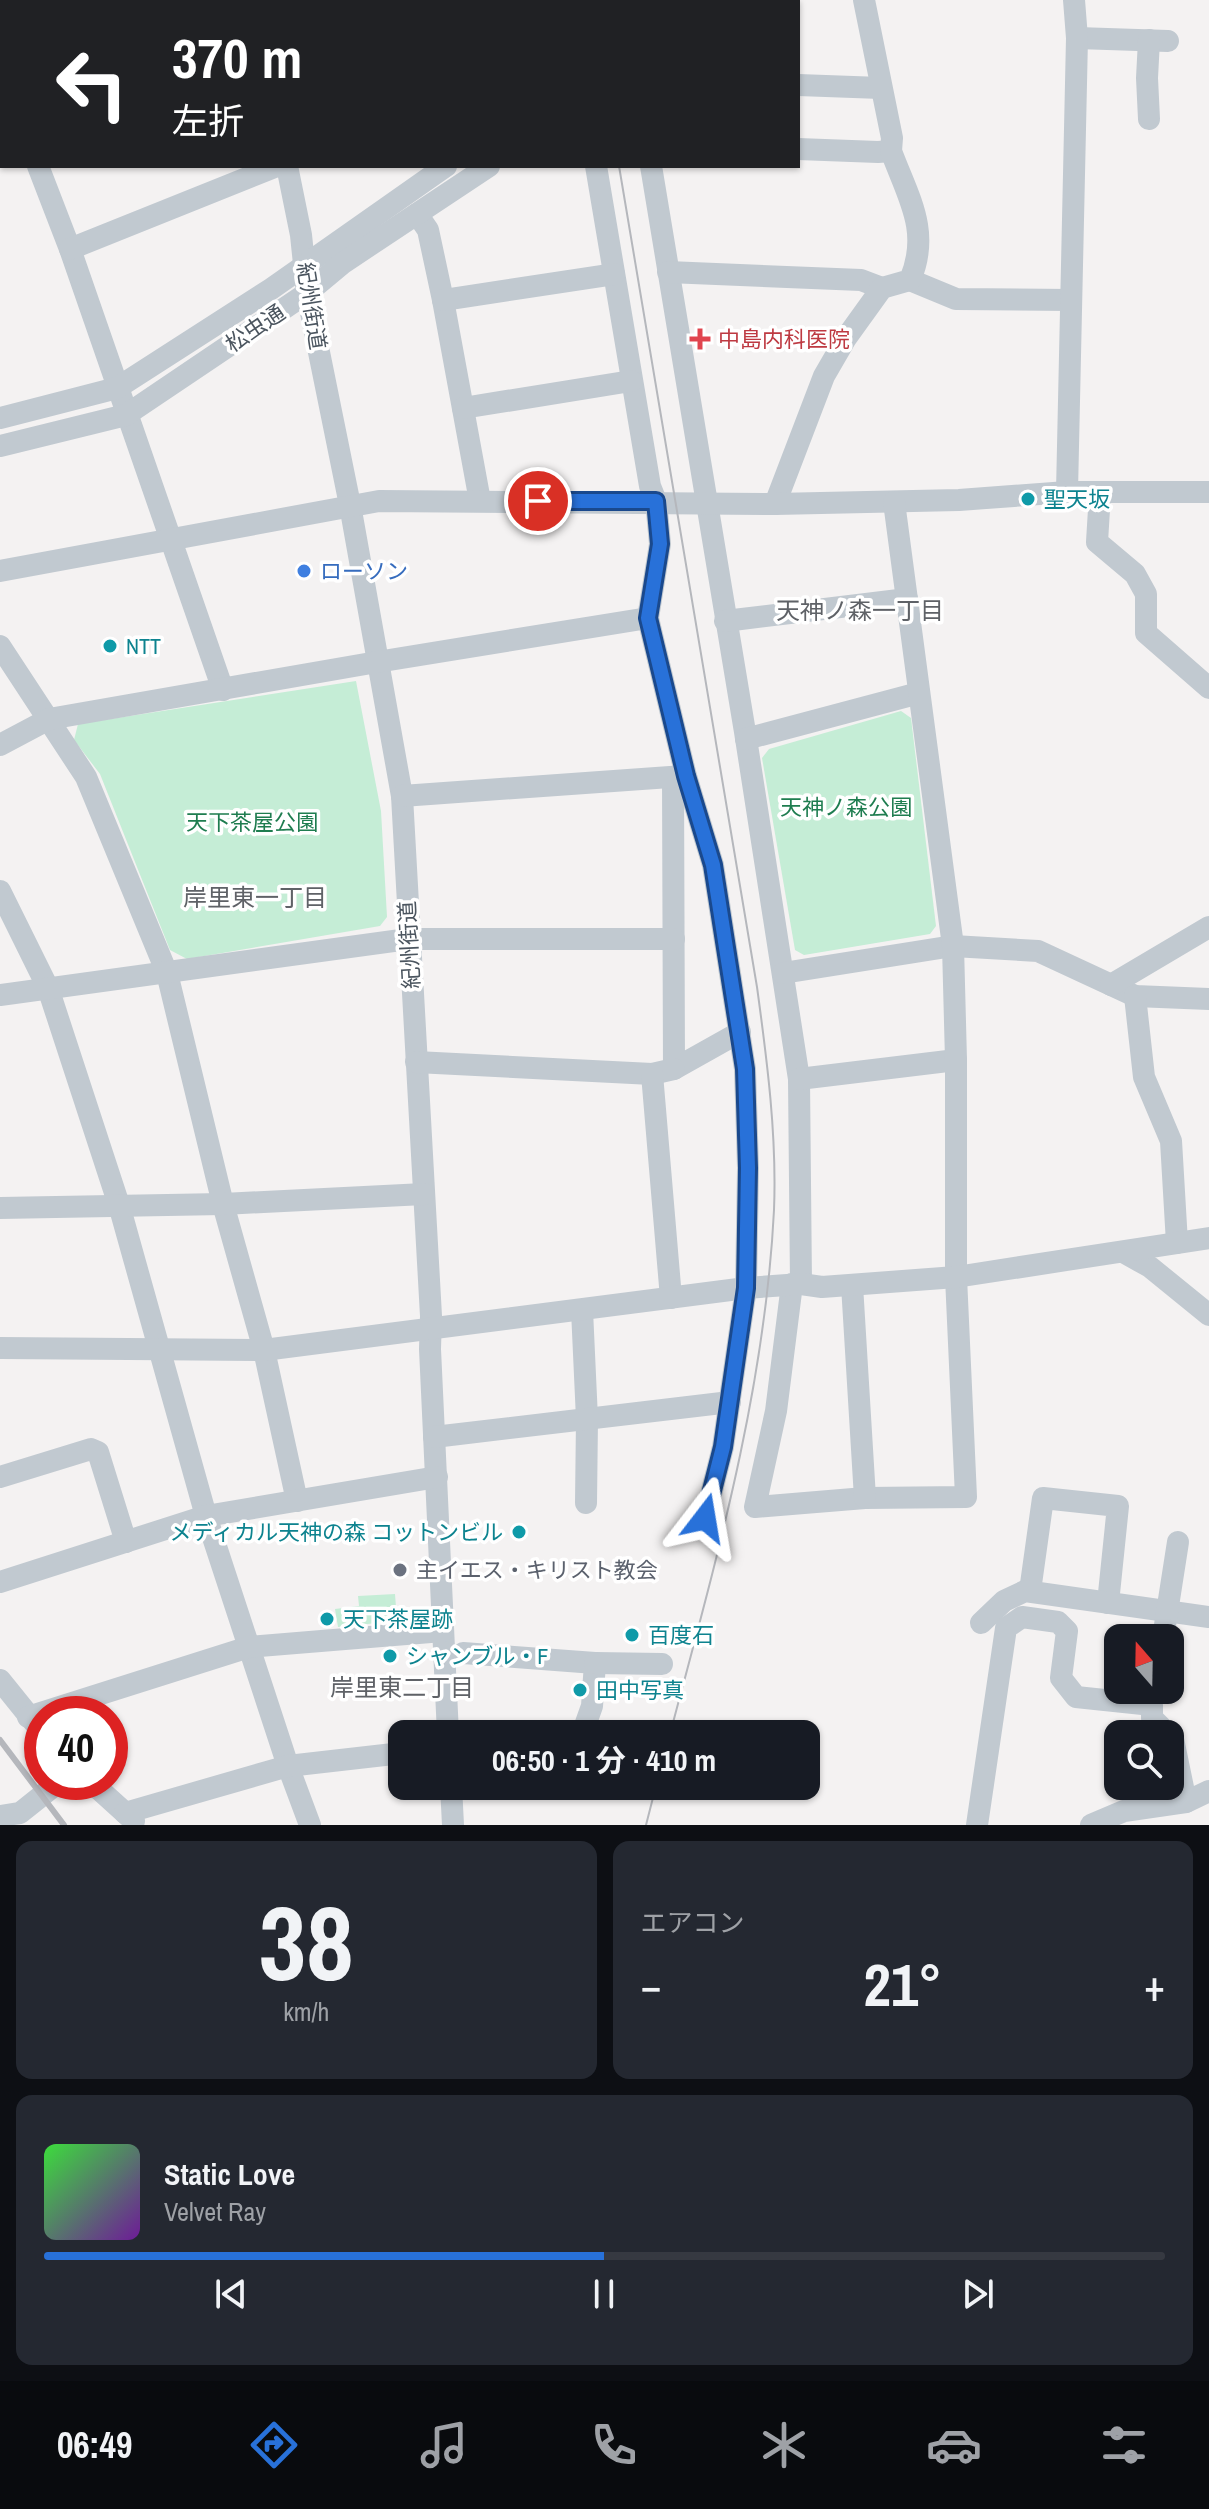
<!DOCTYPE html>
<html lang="ja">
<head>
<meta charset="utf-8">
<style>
	:root { --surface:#171b24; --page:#242831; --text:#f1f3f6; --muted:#9ea1a6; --line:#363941; --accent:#2871d9 }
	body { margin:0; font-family:"Archivo Narrow","Noto Sans JP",sans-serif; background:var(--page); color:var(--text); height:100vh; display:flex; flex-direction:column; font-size:30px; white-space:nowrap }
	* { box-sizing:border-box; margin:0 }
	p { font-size:26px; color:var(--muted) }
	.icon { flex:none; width:44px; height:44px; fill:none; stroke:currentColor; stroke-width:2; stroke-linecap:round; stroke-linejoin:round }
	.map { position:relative; height:1825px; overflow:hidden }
	.side { display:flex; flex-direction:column; gap:16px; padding:16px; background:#0d0f14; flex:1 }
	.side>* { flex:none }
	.banner { position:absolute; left:0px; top:0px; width:800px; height:168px; box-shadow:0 2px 6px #0004; background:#202124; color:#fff; overflow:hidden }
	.needle { width:52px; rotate:340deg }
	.buttons { position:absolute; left:1104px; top:1624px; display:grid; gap:16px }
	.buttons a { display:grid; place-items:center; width:80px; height:80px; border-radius:16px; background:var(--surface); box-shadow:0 2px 6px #0004; font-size:40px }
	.speed { position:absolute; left:24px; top:1696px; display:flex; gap:16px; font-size:40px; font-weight:700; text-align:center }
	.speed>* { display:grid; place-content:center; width:104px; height:104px; border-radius:50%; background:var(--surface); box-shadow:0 2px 6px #0004; line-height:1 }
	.speed .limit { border:12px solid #d22; background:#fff; color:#111 }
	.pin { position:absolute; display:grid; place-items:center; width:68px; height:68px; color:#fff; margin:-34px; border:4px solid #fff; border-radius:50%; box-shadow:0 2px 8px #0007 }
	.me { position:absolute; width:88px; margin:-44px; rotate:14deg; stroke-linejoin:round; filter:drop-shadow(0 0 6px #0008) }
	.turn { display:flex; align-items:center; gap:28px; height:168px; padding:0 40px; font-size:36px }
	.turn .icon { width:104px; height:104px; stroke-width:2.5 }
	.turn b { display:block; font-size:56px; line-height:68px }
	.big { font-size:60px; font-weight:700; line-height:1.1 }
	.side .widget { flex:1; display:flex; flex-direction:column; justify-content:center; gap:12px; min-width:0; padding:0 28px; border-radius:16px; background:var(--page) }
	.side .dial { align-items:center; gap:0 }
	.dial b { font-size:104px; line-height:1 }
	.song { display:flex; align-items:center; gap:24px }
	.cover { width:96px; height:96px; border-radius:12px; background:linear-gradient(135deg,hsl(120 70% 55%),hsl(280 70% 35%)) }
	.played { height:8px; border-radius:4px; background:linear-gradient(90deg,var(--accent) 50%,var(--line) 50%) }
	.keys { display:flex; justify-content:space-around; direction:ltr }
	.heat { display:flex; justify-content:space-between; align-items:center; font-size:44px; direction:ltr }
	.side .tiles { flex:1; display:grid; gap:16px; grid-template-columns:1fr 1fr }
	.widget:last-child { grid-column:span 2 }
	.trip { position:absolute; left:388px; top:1720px; width:432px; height:80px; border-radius:16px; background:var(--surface); box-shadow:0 2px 6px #0004; font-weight:700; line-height:80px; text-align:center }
	.tab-bar { display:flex; height:128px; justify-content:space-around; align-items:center; background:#090b0e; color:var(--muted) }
	.tab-bar .icon { width:56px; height:56px }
	.tab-bar .current { color:var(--accent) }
	.tab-bar b { font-size:36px; color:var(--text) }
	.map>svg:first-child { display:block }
	.green { fill:#c5edd6 }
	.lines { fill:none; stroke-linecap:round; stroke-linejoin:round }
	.minor { stroke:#c1c9d0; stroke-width:22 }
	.tram { stroke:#b5b7bc; stroke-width:2 }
	.rail { stroke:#b5b7bc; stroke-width:6 }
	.route-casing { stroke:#1a498d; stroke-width:20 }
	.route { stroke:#2871d9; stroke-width:14 }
	.health-dot { fill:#e0444e; stroke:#fff; stroke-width:3 }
	.culture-dot { fill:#0f9aa8; stroke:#fff; stroke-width:3 }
	.shop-dot { fill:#3f7fe0; stroke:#fff; stroke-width:3 }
	.worship-dot { fill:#6b7280; stroke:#fff; stroke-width:3 }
	.labels { text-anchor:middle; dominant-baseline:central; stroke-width:7; stroke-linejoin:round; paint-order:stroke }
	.street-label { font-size:22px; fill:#4b555f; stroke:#fff }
	.health-label { font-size:22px; fill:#be3a42; stroke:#fff; text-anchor:start }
	.culture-label { font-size:22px; fill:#0d838f; stroke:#fff; text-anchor:start }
	.shop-label { font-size:22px; fill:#366cbe; stroke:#fff; text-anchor:start }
	.park-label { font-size:22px; fill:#1f7d50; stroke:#fff }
	.worship-label { font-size:22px; fill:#5b616d; stroke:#fff; text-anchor:start }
	.neighbourhood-label { font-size:24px; fill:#5f6267; stroke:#fff }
</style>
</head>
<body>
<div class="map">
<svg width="1209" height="1825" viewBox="0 0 1209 1825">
	<rect width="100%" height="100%" fill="#f4f2f2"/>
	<g class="green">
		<path d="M356 681 381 811 387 917 380 926 187 959 170 950 100 774 74 740 78 724Z"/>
		<path d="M901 711 911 718 936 926 930 934 804 955 795 950 762 758 769 749Z"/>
		<path d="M395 1594 397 1621 338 1627 335 1609 359 1606 358 1596Z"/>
	</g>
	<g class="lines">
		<g class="minor">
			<path d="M93 0V2"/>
			<path d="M252 0V2"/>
			<path d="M624 0V2"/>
			<path d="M689 2 692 0"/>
			<path d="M735 2 738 0"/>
			<path d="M1077 38 1168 41"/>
			<path d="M1149 40 1147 78 1149 119"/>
			<path d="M0 68 2 74"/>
			<path d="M798 85 881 88"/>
			<path d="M798 149 878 152 891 151"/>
			<path d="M0 150 2 149"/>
			<path d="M38 166 70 249 223 690"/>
			<path d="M287 166 301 235 307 293 350 505 402 796 431 1316 430 1349 448 1734"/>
			<path d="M596 166 650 486 656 501 660 544 648 618 686 776 713 865 745 1069 748 1168 746 1288 723 1447 705 1518"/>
			<path d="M651 166 745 732 799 1079 801 1284"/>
			<path d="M417 214 428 230 443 300 480 501"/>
			<path d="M70 249 277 166"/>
			<path d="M668 272 861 280 882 288"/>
			<path d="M910 280 956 299 1071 300"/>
			<path d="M443 300 614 274"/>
			<path d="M463 408 631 381"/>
			<path d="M0 418 117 388 271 289 446 166"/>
			<path d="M0 446 126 415 307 293 343 263 489 166"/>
			<path d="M1067 492 1077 38 1074 0"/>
			<path d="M1100 493 1097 542 1135 574 1146 594V633L1209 688"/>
			<path d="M775 504 824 376 846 338 882 288 910 280C931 231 908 197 891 151L892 138 864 0"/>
			<path d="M0 571 379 501 775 504 959 500 1067 492H1209"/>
			<path d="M725 621 907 599"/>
			<path d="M0 646 86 777 167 973 223 1204 264 1350 297 1501"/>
			<path d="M746 739 919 693"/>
			<path d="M0 745 49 719 377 662 648 618"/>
			<path d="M673 778 674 1069 740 1032"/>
			<path d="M402 796 684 776"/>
			<path d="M0 891 48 988 119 1205 206 1516 288 1766 310 1825"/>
			<path d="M783 973 953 946 1038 951 1135 996 1209 999"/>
			<path d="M1111 985 1209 927"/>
			<path d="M0 995 408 939H674"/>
			<path d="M1135 996 1144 1077 1171 1141 1177 1243"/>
			<path d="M416 1062 652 1074 674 1069"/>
			<path d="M652 1074 671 1298"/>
			<path d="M799 1079 956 1060"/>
			<path d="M0 1208 223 1204 424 1194"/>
			<path d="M1123 1252 1150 1267 1209 1315"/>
			<path d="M792 1284 776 1411 755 1507 865 1498 966 1497 956 1277V1060L953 946 894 502"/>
			<path d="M852 1285 865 1498"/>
			<path d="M582 1310 587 1419 586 1503"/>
			<path d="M0 1348 264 1350 746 1288 801 1284 822 1287 956 1277 1209 1238"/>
			<path d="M434 1437 730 1402"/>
			<path d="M0 1477 91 1449 98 1452 126 1542"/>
			<path d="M0 1582 206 1516 437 1477"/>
			<path d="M1030 1591 1043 1498 1118 1506 1108 1603"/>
			<path d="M981 1623 1004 1601 1025 1591 1209 1617"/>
			<path d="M1163 1638 1178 1542"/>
			<path d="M463 1653 595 1663 592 1706 582 1734"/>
			<path d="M595 1663 662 1664"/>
			<path d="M0 1680 42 1732"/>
			<path d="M28 1717 249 1647 443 1631"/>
			<path d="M1170 1736 1173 1739 1186 1802"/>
			<path d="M91 1782 134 1821"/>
			<path d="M451 1786 453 1825"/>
			<path d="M125 1813 288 1766 402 1753"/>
			<path d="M0 1816 20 1813 59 1782"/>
			<path d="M977 1825 1006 1628 1022 1617 1058 1622 1067 1631 1061 1678 1076 1697 1152 1705V1718L1168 1734"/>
			<path d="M1091 1825 1124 1811 1186 1802 1209 1791"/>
		</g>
		<g class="tram">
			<path d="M591 0 592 2"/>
			<path d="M619 166 757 987C767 1060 777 1136 774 1210 765 1390 716 1561 670 1734"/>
			<path d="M646 1825 656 1786"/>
		</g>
		<path class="rail" d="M0 1740 64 1825"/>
	</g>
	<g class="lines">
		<defs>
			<path id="route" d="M538 501H656L660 544 648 618 686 776 713 865 745 1069 748 1168 746 1288 723 1447 705 1518"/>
		</defs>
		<use href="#route" class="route-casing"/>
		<use href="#route" class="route"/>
	</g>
	<path class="health-dot" d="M696 327h8v8h8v8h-8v8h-8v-8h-8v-8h8z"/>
	<g class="culture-dot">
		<circle cx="1028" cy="499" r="8"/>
		<circle cx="110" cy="646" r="8"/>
		<circle cx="519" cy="1532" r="8"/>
		<circle cx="327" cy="1619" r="8"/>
		<circle cx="632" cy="1635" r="8"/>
		<circle cx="390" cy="1656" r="8"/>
		<circle cx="580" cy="1690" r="8"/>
	</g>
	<circle class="shop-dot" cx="304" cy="571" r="8"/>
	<circle class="worship-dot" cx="400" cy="1570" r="8"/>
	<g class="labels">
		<g class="street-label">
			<text transform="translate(312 306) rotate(81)">紀州街道</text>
			<text transform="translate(255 328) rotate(-34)">松虫通</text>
			<text transform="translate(409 945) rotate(-93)">紀州街道</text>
		</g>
		<g class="health-label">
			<text x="718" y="339">中島内科医院</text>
		</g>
		<g class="culture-label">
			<text x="1044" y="499">聖天坂</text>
			<text x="126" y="646">NTT</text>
			<text x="503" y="1532" text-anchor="end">メディカル天神の森 コットンビル</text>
			<text x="343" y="1619">天下茶屋跡</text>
			<text x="648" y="1635">百度石</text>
			<text x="406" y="1656">シャンブル・F</text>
			<text x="596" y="1690">田中写真</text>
		</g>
		<g class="shop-label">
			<text x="320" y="571">ローソン</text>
		</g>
		<g class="park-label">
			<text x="846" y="807">天神ノ森公園</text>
			<text x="252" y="822">天下茶屋公園</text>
		</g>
		<g class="worship-label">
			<text x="416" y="1570">主イエス・キリスト教会</text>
		</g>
		<g class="neighbourhood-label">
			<text x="860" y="610">天神ノ森一丁目</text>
			<text x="255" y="897">岸里東一丁目</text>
			<text x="402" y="1687">岸里東二丁目</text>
		</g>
	</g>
</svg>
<div class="buttons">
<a><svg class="needle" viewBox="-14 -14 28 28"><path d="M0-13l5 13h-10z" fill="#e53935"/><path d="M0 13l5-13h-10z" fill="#9ea1a6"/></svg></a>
<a><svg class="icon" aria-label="search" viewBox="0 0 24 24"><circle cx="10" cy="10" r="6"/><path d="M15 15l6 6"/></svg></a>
</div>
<div class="speed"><div class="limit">40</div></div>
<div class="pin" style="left:538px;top:501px;background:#d93025"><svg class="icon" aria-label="arrive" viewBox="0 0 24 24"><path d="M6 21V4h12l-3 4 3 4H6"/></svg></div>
<svg class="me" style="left:705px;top:1518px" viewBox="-20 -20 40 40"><path d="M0-17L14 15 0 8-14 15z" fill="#2871d9" stroke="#fff" stroke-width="4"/></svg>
<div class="trip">06:50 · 1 分 · 410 m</div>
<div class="banner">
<div class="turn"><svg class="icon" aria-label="left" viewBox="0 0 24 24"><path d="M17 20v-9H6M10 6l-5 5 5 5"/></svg><div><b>370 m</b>左折</div></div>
</div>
</div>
<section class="side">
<div class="tiles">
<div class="widget dial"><b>38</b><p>km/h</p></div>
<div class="widget"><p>エアコン</p>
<div class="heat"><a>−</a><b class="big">21°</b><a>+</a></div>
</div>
<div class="widget">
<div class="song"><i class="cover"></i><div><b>Static Love</b><p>Velvet Ray</p></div></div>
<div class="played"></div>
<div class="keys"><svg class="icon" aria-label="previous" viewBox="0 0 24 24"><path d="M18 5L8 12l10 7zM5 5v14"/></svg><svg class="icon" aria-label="pause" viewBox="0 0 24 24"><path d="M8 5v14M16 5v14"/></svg><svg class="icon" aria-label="next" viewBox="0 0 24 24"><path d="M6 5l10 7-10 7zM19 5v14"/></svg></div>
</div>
</div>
</section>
<nav class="tab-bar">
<b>06:49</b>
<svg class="icon current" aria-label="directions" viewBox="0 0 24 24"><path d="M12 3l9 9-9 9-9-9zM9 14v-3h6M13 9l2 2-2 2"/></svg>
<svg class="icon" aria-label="music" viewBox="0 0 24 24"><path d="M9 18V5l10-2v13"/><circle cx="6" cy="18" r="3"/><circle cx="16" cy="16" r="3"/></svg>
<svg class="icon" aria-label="phone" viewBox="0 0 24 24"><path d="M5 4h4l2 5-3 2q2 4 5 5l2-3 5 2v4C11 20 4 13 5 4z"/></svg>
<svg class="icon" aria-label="climate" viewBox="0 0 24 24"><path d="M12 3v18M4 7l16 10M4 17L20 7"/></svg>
<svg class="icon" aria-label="car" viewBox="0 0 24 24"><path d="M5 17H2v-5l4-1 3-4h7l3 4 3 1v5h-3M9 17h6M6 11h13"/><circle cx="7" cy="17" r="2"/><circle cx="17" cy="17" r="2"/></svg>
<svg class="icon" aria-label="filters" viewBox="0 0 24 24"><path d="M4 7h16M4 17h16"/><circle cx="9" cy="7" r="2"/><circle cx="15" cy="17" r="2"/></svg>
</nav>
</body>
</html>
